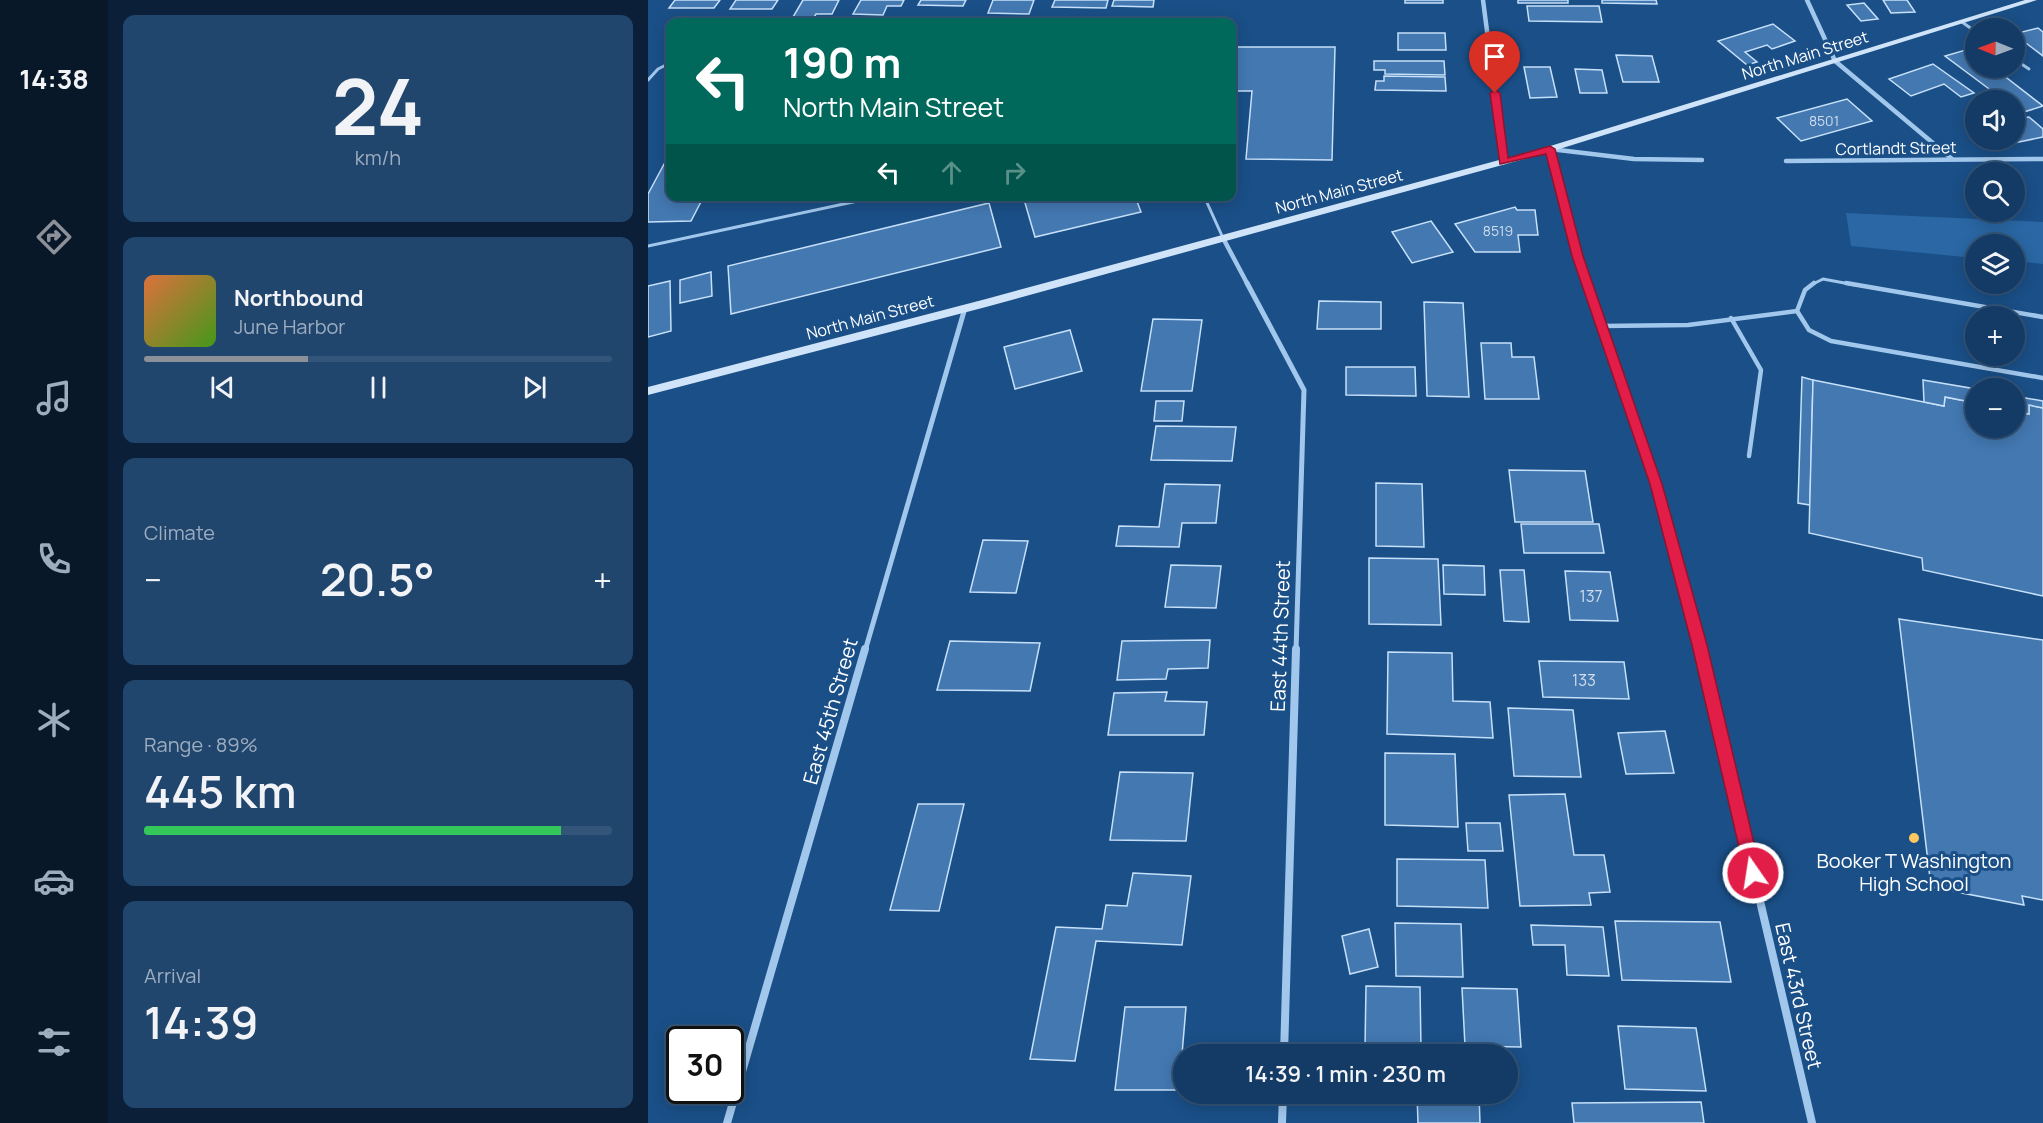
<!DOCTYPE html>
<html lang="en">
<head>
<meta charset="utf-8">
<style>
	:root { --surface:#143b65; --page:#21466e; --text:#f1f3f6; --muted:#9dadbf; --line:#335579; --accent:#8c9099 }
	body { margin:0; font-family:Manrope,sans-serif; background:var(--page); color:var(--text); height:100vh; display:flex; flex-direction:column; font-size:22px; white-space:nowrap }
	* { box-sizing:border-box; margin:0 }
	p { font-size:20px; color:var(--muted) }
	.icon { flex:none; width:33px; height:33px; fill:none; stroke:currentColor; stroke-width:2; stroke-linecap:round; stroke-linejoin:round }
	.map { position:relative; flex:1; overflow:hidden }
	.sheet { display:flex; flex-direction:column; gap:15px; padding:15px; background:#0b2038; width:540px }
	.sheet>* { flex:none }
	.banner { position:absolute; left:18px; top:18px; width:570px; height:183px; border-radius:12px; box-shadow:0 3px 15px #0003,0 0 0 2px var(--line); background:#00695c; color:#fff; overflow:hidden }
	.needle { width:39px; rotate:271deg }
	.controls { position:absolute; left:1317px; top:18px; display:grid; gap:12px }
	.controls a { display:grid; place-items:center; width:60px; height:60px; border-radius:50%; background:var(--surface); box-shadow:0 3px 15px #0003,0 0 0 2px var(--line); font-size:30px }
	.speed { position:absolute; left:18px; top:1026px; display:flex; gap:12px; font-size:30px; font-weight:700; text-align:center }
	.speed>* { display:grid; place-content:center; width:78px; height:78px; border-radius:50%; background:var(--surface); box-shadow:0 3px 15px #0003,0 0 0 2px var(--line); line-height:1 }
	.speed .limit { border:3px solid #111; border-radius:9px; background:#fff; color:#111 }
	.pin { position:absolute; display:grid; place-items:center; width:51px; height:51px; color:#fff; margin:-62px -26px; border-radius:50% 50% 50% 0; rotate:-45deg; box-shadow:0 0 6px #0007 }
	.pin .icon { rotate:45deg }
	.me { position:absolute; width:66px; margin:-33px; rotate:347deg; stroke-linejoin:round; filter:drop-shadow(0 0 4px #0008) }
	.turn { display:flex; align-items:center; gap:21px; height:126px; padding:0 18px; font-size:27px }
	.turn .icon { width:78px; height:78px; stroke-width:2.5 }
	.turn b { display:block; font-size:42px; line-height:51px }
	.lanes { display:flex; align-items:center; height:57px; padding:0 18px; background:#0003; justify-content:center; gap:30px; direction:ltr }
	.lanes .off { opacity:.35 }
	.big { font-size:45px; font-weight:600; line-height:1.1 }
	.sheet .card { flex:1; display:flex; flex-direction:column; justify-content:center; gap:9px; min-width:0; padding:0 21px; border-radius:12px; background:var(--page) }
	.sheet .dial { align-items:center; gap:0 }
	.dial b { font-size:78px; line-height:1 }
	.song { display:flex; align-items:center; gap:18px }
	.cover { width:72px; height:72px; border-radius:9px; background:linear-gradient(135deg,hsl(20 70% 55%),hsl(100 70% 35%)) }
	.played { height:6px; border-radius:3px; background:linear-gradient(90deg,var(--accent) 35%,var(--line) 35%) }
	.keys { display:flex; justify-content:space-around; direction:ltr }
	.heat { display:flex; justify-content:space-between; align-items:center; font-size:33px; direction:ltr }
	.charge { height:9px; border-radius:4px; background:linear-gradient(90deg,#34c759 89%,var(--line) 0) }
	.trip { position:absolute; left:525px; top:1044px; width:345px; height:60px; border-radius:30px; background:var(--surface); box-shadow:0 3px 15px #0003,0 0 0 2px var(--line); font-weight:600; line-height:60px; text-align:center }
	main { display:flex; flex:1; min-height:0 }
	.tab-bar { display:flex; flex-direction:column; width:108px; justify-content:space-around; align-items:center; background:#081828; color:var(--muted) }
	.tab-bar .icon { width:42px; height:42px }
	.tab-bar .active { color:var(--accent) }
	.tab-bar b { font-size:27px; color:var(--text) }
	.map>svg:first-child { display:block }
	.green { fill:#2a67a4 }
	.building { fill:#4378b1; stroke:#c7e0f9; stroke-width:1.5 }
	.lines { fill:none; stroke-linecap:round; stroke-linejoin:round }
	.lane-far1 { stroke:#a2c7ec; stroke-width:3 }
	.lane { stroke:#a2c7ec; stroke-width:4.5 }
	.street-far2 { stroke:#a2c7ec; stroke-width:4.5 }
	.street-far1 { stroke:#a2c7ec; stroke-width:5 }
	.street { stroke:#a2c7ec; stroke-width:8 }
	.secondary { fill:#cfe3f9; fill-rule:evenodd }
	.route { fill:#e11d48; stroke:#92132f; stroke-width:1.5 }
	.poi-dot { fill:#fec85e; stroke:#1a4f87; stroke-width:2 }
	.labels { text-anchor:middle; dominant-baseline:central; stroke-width:6; stroke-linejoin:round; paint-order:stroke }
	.far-number-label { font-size:14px; fill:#d0ddec }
	.far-street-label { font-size:16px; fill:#fff; stroke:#1a4f87 }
	.number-label { font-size:16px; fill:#d0ddec }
	.street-label { font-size:20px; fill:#fff; stroke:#1a4f87 }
	.poi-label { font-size:20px; fill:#fff; stroke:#1a4f87 }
</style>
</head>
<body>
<main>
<nav class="tab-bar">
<b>14:38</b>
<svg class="icon active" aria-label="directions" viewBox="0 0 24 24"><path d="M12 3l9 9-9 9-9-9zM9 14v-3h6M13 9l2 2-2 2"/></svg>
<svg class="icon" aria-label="music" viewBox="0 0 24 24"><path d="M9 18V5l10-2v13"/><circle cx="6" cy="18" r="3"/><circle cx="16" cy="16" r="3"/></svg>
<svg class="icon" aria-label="phone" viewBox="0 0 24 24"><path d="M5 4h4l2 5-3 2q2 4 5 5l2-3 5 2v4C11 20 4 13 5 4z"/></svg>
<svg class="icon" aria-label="climate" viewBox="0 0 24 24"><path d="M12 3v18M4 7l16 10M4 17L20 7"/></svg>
<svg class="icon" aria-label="car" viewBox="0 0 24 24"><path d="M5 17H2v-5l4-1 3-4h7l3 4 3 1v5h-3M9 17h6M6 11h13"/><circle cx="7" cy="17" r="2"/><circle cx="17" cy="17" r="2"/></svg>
<svg class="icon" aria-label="filters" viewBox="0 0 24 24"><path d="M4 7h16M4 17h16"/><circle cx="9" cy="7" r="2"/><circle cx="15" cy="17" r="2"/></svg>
</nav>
<section class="sheet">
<div class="card dial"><b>24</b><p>km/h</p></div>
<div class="card">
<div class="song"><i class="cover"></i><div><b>Northbound</b><p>June Harbor</p></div></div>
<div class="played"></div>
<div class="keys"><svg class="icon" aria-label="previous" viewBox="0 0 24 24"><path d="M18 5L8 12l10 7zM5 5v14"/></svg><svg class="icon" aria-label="pause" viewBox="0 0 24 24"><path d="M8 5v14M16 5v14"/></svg><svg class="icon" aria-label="next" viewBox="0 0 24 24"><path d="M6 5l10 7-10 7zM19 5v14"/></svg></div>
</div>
<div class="card"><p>Climate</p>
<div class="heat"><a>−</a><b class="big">20.5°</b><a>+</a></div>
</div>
<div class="card"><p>Range · 89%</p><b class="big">445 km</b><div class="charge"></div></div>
<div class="card"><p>Arrival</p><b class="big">14:39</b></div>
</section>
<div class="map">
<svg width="1395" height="1123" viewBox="0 0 1395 1123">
	<rect width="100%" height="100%" fill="#1a4f87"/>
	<path class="green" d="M1198 213 1395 222V264L1367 261 1366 244H1328L1327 258 1203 246Z"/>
	<g class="building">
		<path d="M27 0H72L66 8H21Z"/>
		<path d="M88 0H130L124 9H82Z"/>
		<path d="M155 0H191L184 14H168L163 22H142Z"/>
		<path d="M213 0H256L253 6H239L235 15 205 14Z"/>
		<path d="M273 0H318L315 6 270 5Z"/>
		<path d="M345 0H386L381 14 340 13Z"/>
		<path d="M407 0H460L458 8 404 7Z"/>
		<path d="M466 0H506L505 7 464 6Z"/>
		<rect x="757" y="0" width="38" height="3"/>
		<rect x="870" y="0" width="50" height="3"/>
		<path d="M954 0H1008L1009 4 954 3Z"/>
		<path d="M1235 0H1259L1267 12 1243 13Z"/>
		<path d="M1216 3 1230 19 1213 21 1199 5Z"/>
		<path d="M879 6H951L954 22 881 21Z"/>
		<path d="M1125 24 1147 41 1124 49 1119 45 1097 52 1109 62 1099 65 1070 41Z"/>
		<path d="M1390 28 1395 32V56L1366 34Z"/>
		<path d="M750 33H797L798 50H750Z"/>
		<path d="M584 47H687L684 160 598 159 604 91H584Z"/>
		<path d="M1321 49 1328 54V68H1346L1395 106 1373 113 1366 108V100H1356L1297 56Z"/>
		<path d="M968 55 1004 56 1011 82H975Z"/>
		<path d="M726 61H796L797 75 737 74V70H726Z"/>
		<path d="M1285 64 1326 93 1313 97 1296 84 1263 96 1241 79Z"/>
		<path d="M876 67H902L909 97 882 98Z"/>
		<path d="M927 69 954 70 959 93H932Z"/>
		<path d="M736 76 797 77 798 91 727 90 728 81H736Z"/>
		<path d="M1199 99 1224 121 1153 141 1129 118Z"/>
		<path d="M1381 117 1395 129V137L1342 148 1333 140H1366V119Z"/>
		<path d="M22 153V196H56L43 221 0 222V194Z"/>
		<path d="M375 196H487L493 212 387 237Z"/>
		<path d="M341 203 353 247 83 314 80 266Z"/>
		<path d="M867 207 869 210H887L890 235H870L872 252H827L807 224Z"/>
		<path d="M783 221 805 252 764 263 744 232Z"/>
		<path d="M63 272 64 296 32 303V280Z"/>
		<path d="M22 281 23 331 0 337V286Z"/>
		<path d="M671 301 733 302V329H669Z"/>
		<path d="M776 302 815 303 821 397 779 396Z"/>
		<path d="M505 319 554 320 544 391H493Z"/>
		<path d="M422 330 434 371 367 389 356 347Z"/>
		<path d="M833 343H863L864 357H886L891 399H837Z"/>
		<path d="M698 367H767L768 396 698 395Z"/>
		<path d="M1154 377 1165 380 1162 505 1150 503Z"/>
		<path d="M1165 380 1296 406 1297 397 1328 403V428H1366V411L1381 414V405L1395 408V596L1275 570 1274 558 1161 533Z"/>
		<path d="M1275 380 1328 389V403L1297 397 1296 406 1276 402Z"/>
		<path d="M1366 396 1395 401V408L1381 405V414L1366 411Z"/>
		<path d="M508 401H536L534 421H506Z"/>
		<path d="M508 426 588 427 584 461 503 460Z"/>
		<path d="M861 470 937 471 945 522H867Z"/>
		<path d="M728 483 774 484 776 547 728 546Z"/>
		<path d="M517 484 572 485 568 523H534L531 547 468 546 471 526 511 527Z"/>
		<path d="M873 524H951L956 553H876Z"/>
		<path d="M335 540 380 541 368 593 322 592Z"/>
		<path d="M721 558 790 559 793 625 721 624Z"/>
		<path d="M523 565 573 566 568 608 517 607Z"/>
		<path d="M795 565 836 566 837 595 796 594Z"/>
		<path d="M852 570H876L881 622 856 621Z"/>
		<path d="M917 571 962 572 970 621 922 620Z"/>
		<path d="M1251 619 1395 640V900L1374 896 1376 905 1283 887Z"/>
		<path d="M562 640 560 668 520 669 518 679 469 680 474 641Z"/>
		<path d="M302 641 392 643 382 691 289 690Z"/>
		<path d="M740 652 804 653 805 701 842 702 845 738 739 734Z"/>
		<path d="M891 661 976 662 981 699 895 697Z"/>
		<path d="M519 692 517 701 559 702 556 735H460L466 693Z"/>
		<path d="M860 708 925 710 933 777 866 776Z"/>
		<path d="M1017 731 1026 773 978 774 970 733Z"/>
		<path d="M737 753 807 754 810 827 737 825Z"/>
		<path d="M472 772 545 773 538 841 462 840Z"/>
		<path d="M917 794 926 855H956L962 892 941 893 943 905 872 906 861 795Z"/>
		<path d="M270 804H316L291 911 242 910Z"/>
		<path d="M818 823H852L855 851H820Z"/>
		<path d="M749 859 837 860 840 908 749 906Z"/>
		<path d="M485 873 543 876 534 945 448 941 427 1061 382 1059 408 927 454 929 458 905 479 906Z"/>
		<path d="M967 921 1072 922 1083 982 974 980Z"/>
		<path d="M747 923 813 924 815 977 748 976Z"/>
		<path d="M883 925 955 927 961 976 919 975 917 945H885Z"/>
		<path d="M721 929 730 967 702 974 694 936Z"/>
		<path d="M718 986 772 987 773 1049 717 1048Z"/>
		<path d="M814 988 869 989 873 1047 817 1046Z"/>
		<path d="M477 1007H538L531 1090H467Z"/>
		<path d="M970 1026 1048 1028 1058 1091 977 1089Z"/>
		<path d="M769 1094H831L832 1123H770Z"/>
		<path d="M1053 1102 1056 1123H926L924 1103Z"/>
	</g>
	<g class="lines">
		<g class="lane-far1">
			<path d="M1314 22 1328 32"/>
			<path d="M1366 59 1381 69"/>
			<path d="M0 80 10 69 22 63"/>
			<path d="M556 196 575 238"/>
			<path d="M0 246 233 196"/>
			<path d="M1163 285 1175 279 1207 285"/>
		</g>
		<g class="lane">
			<path d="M1166 283 1157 290 1149 311 1161 330 1183 341 1395 378"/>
			<path d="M1198 283 1395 317"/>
			<path d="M1083 318 1113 370 1101 456"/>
			<path d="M954 326 1040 325 1149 311"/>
		</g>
		<g class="street-far2">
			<path d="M835 0 856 162"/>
			<path d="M1159 0 1187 61 1304 159"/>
			<path d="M1138 161 1395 159"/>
			<path d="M575 238 600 285"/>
			<path d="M940 285 902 149 986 159 1054 160"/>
		</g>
		<g class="street-far1">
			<path d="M599 283 656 390 648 651"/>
			<path d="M939 283 1008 484 1053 651"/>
			<path d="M217 651 317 308"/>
		</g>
		<g class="street">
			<path d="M1053 649 1164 1123"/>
			<path d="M636 1054 648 649"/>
			<path d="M79 1123 217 649"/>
			<path d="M634 1123 635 1094"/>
		</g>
		<path class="secondary" d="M1377 0H1389L905 151 338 307 0 395V387L338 299 899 147Z"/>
	</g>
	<path class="route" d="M847 90 852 93 860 158 902 146 907 149 935 256 1014 484 1059 645 1113 873 1111 879 1105 882 1099 879 1097 873 1044 645 1002 484 924 256 898 154 852 164 842 93Z"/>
	<circle class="poi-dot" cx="1266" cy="838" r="6"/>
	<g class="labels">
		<g class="far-number-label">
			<text x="1176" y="120">8501</text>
			<text x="850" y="230">8519</text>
		</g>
		<g class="far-street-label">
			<text transform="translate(1157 55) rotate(-17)">North Main Street</text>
			<text transform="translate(1248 148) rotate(-1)">Cortlandt Street</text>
			<text transform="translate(691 191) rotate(-15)">North Main Street</text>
			<text transform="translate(222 317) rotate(-15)">North Main Street</text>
		</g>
		<g class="number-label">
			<text x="943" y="596">137</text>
			<text x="936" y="680">133</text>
		</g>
		<g class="street-label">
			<text transform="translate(632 636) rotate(-88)">East 44th Street</text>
			<text transform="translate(182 711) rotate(-74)">East 45th Street</text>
			<text transform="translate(1151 996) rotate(77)">East 43rd Street</text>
		</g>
		<g class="poi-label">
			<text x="1266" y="860">Booker T Washington<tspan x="1266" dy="23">High School</tspan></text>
		</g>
	</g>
</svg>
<div class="controls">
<a><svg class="needle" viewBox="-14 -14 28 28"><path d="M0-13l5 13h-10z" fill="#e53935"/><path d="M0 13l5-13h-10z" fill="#9dadbf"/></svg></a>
<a><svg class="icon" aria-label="sound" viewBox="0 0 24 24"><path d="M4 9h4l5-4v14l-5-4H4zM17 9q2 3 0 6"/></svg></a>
<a><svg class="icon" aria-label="search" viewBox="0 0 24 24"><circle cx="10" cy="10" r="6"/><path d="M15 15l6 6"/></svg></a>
<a><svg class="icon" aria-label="layers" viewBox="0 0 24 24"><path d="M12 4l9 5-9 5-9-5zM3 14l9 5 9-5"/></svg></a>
<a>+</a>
<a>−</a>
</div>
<div class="speed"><div class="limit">30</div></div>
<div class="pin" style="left:847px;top:93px;background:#d93025"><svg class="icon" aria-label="arrive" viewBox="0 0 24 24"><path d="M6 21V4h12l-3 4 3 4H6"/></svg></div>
<svg class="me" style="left:1105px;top:873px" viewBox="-20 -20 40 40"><circle r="17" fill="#e11d48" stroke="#fff" stroke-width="3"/><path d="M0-11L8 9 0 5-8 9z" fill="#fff"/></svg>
<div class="trip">14:39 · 1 min · 230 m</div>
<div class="banner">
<div class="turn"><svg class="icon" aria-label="left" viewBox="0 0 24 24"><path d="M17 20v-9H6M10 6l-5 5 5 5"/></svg><div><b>190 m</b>North Main Street</div></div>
<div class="lanes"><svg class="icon" aria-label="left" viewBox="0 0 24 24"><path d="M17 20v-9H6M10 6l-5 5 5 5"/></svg><svg class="icon off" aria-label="ahead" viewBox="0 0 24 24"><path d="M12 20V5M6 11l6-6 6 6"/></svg><svg class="icon off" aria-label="right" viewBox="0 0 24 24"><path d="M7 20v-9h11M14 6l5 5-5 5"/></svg></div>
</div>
</div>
</main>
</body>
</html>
